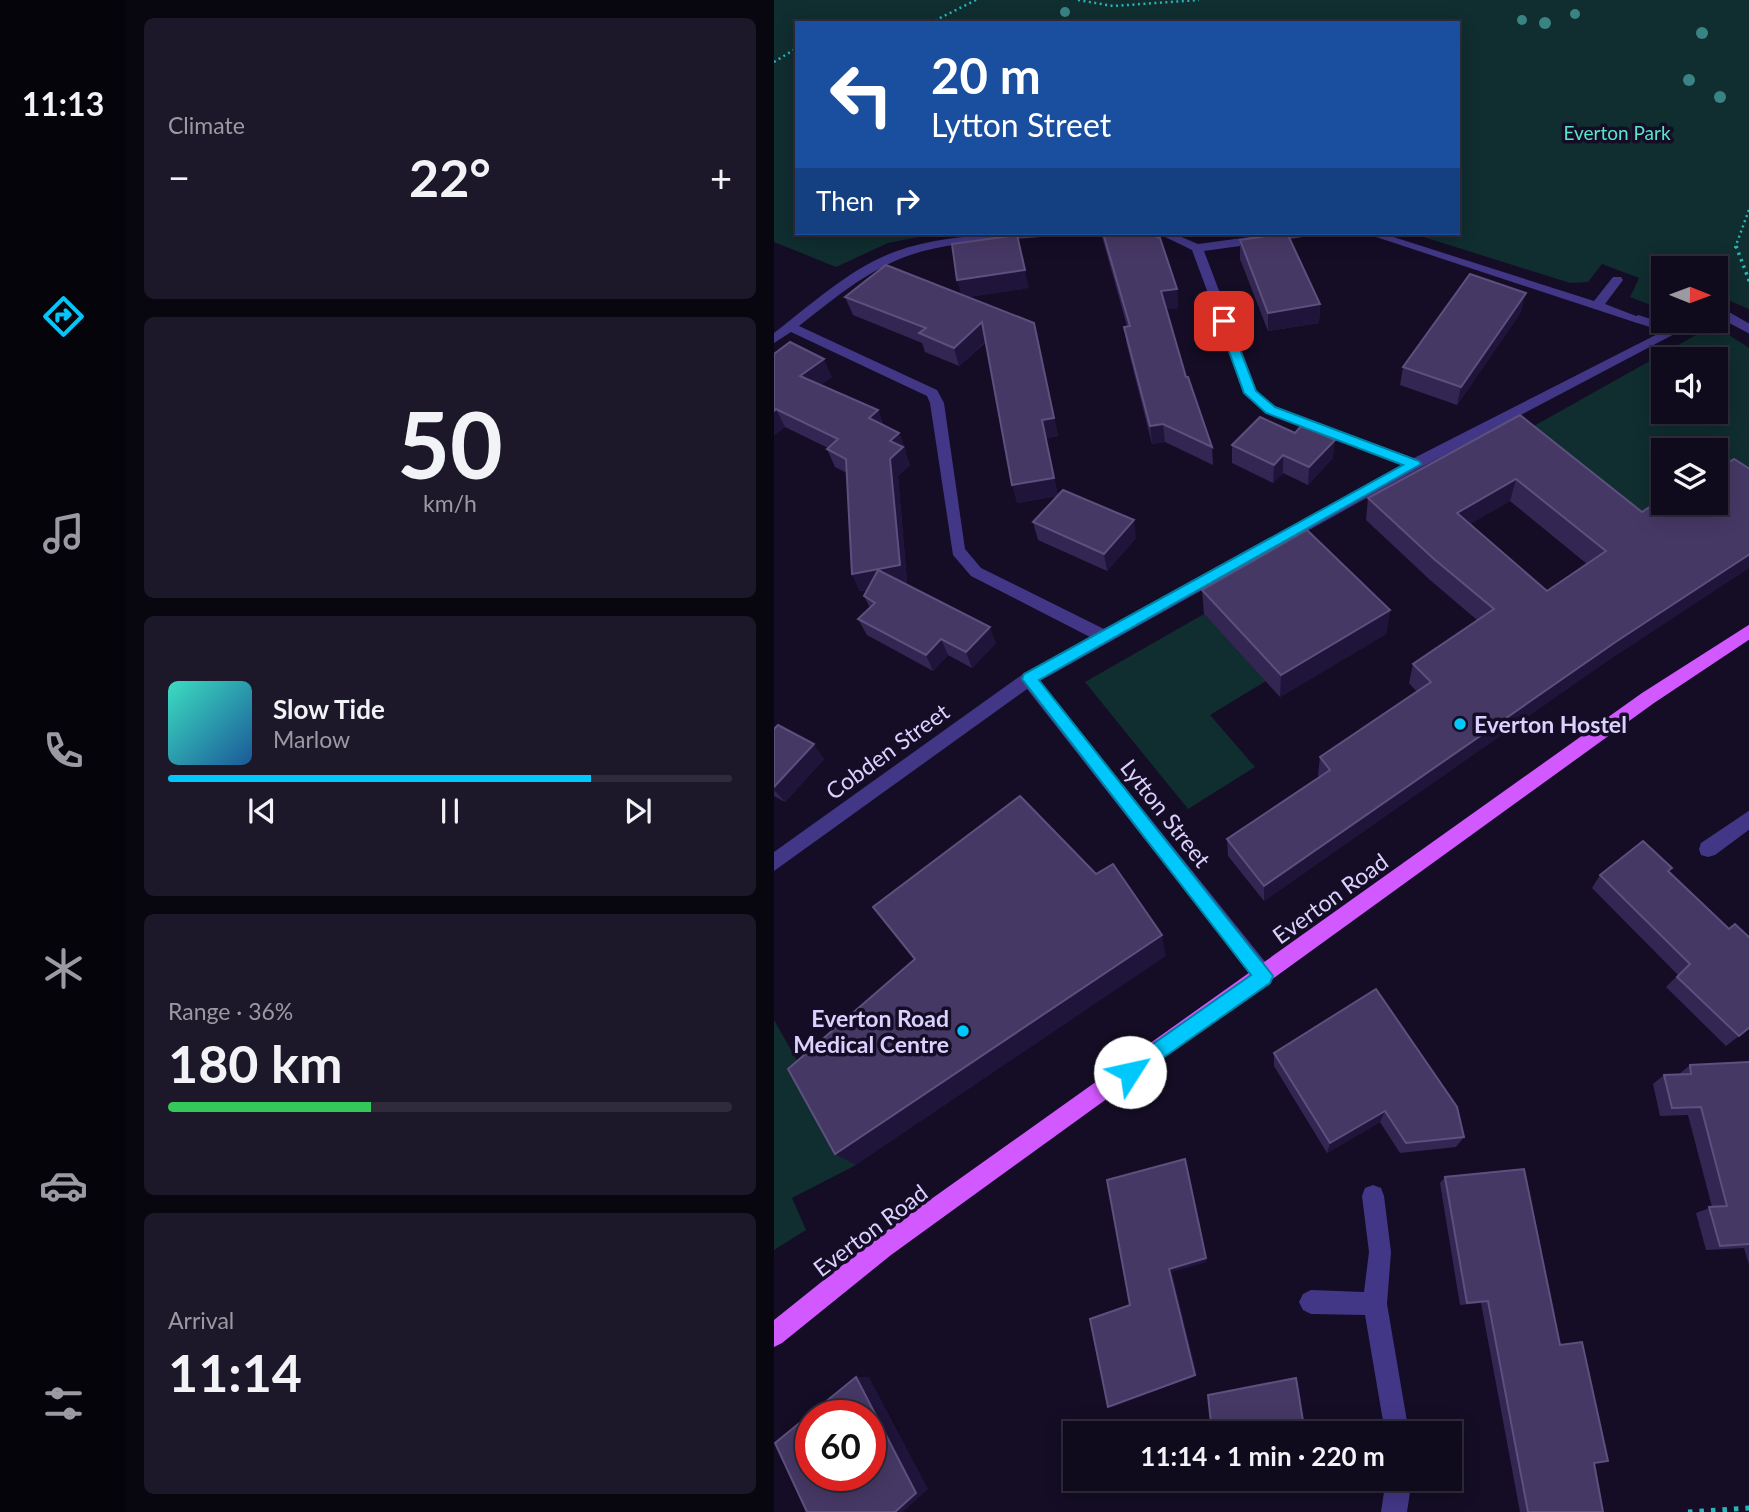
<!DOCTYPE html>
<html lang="en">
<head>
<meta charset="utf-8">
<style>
	:root { --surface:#0f0a1c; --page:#1d1829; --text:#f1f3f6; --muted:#9b9aa3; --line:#2f2b3b; --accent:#00c8fc }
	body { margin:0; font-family:Lato,sans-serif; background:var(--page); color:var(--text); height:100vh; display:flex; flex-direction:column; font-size:26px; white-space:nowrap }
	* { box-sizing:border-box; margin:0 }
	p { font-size:23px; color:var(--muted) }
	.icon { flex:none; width:38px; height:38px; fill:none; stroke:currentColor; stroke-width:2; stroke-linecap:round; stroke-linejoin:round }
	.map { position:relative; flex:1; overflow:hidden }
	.drawer { display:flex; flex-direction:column; gap:18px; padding:18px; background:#08060f; width:648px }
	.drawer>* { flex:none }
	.banner { position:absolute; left:21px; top:21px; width:665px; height:214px; border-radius:0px; box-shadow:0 4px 18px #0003,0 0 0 2px var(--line); background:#1a4fa0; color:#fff; overflow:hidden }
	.needle { width:46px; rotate:91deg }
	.tools { position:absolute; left:877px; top:256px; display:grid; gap:14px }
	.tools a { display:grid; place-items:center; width:77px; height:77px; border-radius:0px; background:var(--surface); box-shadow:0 4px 18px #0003,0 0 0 2px var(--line); font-size:35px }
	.speed { position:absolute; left:21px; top:1400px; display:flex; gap:14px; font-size:35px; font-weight:700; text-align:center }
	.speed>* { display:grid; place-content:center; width:91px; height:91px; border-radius:50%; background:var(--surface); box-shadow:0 4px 18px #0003,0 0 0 2px var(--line); line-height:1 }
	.speed .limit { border:10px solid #d22; background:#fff; color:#111 }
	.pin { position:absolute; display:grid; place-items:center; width:60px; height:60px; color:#fff; margin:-30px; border-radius:14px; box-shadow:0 4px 10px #0006 }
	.me { position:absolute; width:77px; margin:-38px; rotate:55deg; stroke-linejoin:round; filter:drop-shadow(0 0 5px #0008) }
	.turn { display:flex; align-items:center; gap:24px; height:147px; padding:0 21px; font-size:32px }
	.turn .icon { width:91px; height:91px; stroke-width:2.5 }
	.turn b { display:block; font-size:49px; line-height:60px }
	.then { display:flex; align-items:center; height:66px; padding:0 21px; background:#0003; gap:14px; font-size:26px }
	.big { font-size:52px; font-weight:700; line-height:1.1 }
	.drawer .tile { flex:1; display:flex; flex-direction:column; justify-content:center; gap:10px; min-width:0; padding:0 24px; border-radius:10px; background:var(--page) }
	.drawer .dial { align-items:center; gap:0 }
	.dial b { font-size:91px; line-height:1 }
	.song { display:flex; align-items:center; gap:21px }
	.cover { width:84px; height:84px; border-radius:10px; background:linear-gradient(135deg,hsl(170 70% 55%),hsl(210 70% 35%)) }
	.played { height:7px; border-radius:4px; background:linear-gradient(90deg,var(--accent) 75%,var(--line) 75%) }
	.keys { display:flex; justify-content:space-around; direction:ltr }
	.heat { display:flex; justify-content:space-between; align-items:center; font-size:38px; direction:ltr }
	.charge { height:10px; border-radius:5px; background:linear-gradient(90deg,#34c759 36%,var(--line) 0) }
	.trip { position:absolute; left:289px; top:1421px; width:399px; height:70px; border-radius:0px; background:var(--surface); box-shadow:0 4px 18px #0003,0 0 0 2px var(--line); font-weight:700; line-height:70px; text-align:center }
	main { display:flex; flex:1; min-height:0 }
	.menu { display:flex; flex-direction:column; width:126px; justify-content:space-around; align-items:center; background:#06040b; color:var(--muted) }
	.menu .icon { width:49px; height:49px }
	.menu .current { color:var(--accent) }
	.menu b { font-size:32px; color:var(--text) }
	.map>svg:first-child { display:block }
	.green { fill:#102d2f; fill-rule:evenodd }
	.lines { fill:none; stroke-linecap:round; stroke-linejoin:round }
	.path-far2 { stroke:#2ab4ba; stroke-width:2.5; stroke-dasharray:2 3.5; stroke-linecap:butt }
	.path-far1 { stroke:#2ab4ba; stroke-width:3.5; stroke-dasharray:2.5 4.5; stroke-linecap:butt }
	.path { stroke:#2ab4ba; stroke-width:5; stroke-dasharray:4.5 7; stroke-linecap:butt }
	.pedestrian { fill:#423786; fill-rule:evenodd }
	.minor { fill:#423786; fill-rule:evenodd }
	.primary { fill:#d258ff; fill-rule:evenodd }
	.tree { fill:#398383 }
	.wall { fill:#342653; fill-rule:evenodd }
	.shaded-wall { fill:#1f1439 }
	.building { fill:#463865; stroke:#5d507e; stroke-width:2; fill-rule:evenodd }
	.route { fill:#00c8fc; stroke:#0082a4; stroke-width:2 }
	.poi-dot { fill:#00c8fc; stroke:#140d25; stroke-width:2.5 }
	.labels { text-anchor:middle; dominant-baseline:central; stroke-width:7; stroke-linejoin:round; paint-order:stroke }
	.far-park-label { font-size:19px; fill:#58e4d0; stroke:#140d25 }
	.poi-label { font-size:23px; font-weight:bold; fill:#dbd1ff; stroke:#140d25; text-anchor:start }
	.street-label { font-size:23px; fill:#dbd1ff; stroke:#140d25 }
</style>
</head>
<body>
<main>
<nav class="menu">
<b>11:13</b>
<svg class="icon current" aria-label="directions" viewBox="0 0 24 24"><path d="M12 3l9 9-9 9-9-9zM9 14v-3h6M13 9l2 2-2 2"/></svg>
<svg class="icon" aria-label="music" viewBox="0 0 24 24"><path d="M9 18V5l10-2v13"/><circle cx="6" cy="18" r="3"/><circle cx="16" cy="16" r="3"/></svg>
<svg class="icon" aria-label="phone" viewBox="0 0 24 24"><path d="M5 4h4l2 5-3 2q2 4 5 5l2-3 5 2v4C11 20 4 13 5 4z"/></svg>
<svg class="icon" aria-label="climate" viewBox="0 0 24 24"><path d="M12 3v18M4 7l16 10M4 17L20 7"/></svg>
<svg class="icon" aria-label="car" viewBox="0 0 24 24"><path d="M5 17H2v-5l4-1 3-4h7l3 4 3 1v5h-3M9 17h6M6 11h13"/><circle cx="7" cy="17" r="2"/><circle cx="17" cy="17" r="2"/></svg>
<svg class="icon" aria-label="filters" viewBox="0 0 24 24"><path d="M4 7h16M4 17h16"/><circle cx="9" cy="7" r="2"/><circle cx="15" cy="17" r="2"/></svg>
</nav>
<section class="drawer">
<div class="tile"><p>Climate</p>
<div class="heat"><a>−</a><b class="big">22°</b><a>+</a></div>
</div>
<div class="tile dial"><b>50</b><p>km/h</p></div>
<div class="tile">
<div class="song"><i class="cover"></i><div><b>Slow Tide</b><p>Marlow</p></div></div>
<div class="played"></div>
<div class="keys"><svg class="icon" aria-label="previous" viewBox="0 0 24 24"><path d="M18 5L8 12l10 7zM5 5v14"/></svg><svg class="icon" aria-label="pause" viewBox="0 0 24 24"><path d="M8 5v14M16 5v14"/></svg><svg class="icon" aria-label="next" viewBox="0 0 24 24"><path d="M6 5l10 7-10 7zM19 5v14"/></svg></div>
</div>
<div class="tile"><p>Range · 36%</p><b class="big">180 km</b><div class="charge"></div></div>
<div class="tile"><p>Arrival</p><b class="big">11:14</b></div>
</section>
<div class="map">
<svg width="976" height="1512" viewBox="0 0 976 1512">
	<rect width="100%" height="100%" fill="#140d25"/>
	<g class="green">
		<path d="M0 0H975V309L942 295V268H889V306L884 308 856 297 865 278 828 264 814 282 796 283 637 233H684V23H23V233H165L114 243 62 267 0 242Z"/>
		<path d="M940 325 975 348V500L942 486V450H889V502L906 538 740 437ZM889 359H942V411H889Z"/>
		<path d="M430 614 492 681 436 715 481 767 414 809 311 682Z"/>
		<path d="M0 1020 82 1165 18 1198 32 1230 0 1250Z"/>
	</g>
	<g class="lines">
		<g class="path-far2">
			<path d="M304 0 339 6 425 0"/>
			<path d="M156 23 202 0"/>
			<path d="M0 62 23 48"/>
			<path d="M961 248 976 207"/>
		</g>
		<path class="path-far1" d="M962 246 976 283"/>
		<path class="path" d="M914 1512 976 1508"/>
		<path class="pedestrian" d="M864 315 903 327 904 330 898 334 860 322 858 319Z"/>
		<g class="minor">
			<path d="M231 233H272L266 237C221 241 171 241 128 258 90 273 57 301 25 326L163 390 170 403 191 549 207 568 330 629 628 465 491 413 472 396 418 250 383 233H398L424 244 506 233H535L529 237 430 251 483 391 501 407 640 458 911 320H927L646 468 266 681 497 969 500 976 497 983 490 986 483 983 253 689 0 871V852L249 674 316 637 197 576 179 555 156 403 153 396 17 332 0 343V333C38 304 75 269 120 252 155 239 194 236 231 233Z"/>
			<path d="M590 233H607L820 301 839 277H847L849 280 831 304 870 319 864 323 860 322Z"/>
			<path d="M942 308H948L976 324V334L942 316Z"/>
			<path d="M976 810V829L941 855 934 857 927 855 925 849 927 843Z"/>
			<path d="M599 1185 607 1188 610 1196 617 1252 613 1304 635 1433H611L591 1315 537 1314 529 1310 525 1302 529 1294 537 1290 590 1292 595 1252 588 1196 591 1188Z"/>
			<path d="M612 1479H638L633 1512H607Z"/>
		</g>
		<path class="primary" d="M976 624V639L880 703 117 1255 8 1343 0 1347V1320L101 1239 868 693Z"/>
	</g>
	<g class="tree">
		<circle cx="291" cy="12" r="5"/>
		<circle cx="801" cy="14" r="5"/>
		<circle cx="748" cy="20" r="5"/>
		<circle cx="771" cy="23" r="6"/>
		<circle cx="928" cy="33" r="6"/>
		<circle cx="915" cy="80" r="6"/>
		<circle cx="946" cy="97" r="6"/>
	</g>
	<g class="wall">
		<path d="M327 233H371L403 289 404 308 392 309 412 377 438 447 439 465 391 442 378 444 353 345 350 327 353 326Z"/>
		<path d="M466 240 546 304 545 323 494 331 466 259Z"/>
		<path d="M255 288 194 297 260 323 284 436 272 438 284 496 243 503 212 342 185 366 151 352 148 343 79 315 71 297 187 294Z"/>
		<path d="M747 312 683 405 626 385 629 367Z"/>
		<path d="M0 354 58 377 46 385 104 410 110 426 125 433 132 451 131 452 136 465 124 476 133 582 130 583 222 643 198 668 174 655 159 671 93 635 84 619 96 608 90 596 94 590 86 591 78 574 73 473 61 467 53 449 54 448 11 427 0 435Z"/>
		<path d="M746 415 868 512 889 502 976 469V567L833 661 490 901 454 856 453 839 545 777 544 775 546 757 643 692 635 683 639 664 703 620 656 580 592 520 594 498ZM736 501 813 564 773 591 696 524Z"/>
		<path d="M458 445 559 458 534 485 509 473 499 483 458 463Z"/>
		<path d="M259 522 362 538 333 571 264 540Z"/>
		<path d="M428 590 616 610 612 634 506 697 430 614Z"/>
		<path d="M0 729 50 759 11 802 0 796Z"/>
		<path d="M895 871 965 1036 952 1046 892 987 904 975 818 888 826 875Z"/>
		<path d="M500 1053 690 1137 682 1147 626 1153 606 1122 553 1153 500 1066Z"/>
		<path d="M976 1062V1268L970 1248 932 1250 922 1213 938 1207 914 1115 886 1116 879 1084 890 1075H904L916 1065Z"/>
		<path d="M671 1177 786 1345 820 1463 829 1512H746L707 1303 686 1305 666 1183Z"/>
	</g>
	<g class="shaded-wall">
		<path d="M251 270 255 288 188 298 183 280Z"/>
		<path d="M403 289 404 308 389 310 387 291Z"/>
		<path d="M752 293 747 312 683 405 687 387Z"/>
		<path d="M546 304 545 323 494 331V313Z"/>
		<path d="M208 322 213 340 185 366 180 348Z"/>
		<path d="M50 359 58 377 34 394 26 376Z"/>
		<path d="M2 409 11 427 0 435V411Z"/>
		<path d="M104 410 111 428 95 418Z"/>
		<path d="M280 418 284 436 272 438 284 496 243 503 238 485 268 420Z"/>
		<path d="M389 424 391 442 378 444 376 426Z"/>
		<path d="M125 433 132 451 131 452 136 465 124 476 133 582 86 591 78 574 116 459V441Z"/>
		<path d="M561 440 559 458 534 485 535 467Z"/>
		<path d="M509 455V473L499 483 500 465Z"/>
		<path d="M742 479 736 501 678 535 683 513Z"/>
		<path d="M360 520 362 538 333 571 330 554Z"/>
		<path d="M976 554V567L833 661 490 901V886L843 641Z"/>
		<path d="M616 610 612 634 506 697 507 675Z"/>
		<path d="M216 627 222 643 198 668 192 652Z"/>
		<path d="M167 639 174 655 159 671 152 655Z"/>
		<path d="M40 744 50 759 11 802 0 790V787Z"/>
		<path d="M388 935 392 956 82 1165 61 1154Z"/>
		<path d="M611 1111 606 1122 553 1153 556 1143Z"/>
		<path d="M411 1159 433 1262 398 1272 423 1375 339 1407H334L395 1269Z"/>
		<path d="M82 1377H95L154 1489 129 1512H121Z"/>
	</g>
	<g class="building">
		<path d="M329 233H371L386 238 403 289 387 291 412 377H414L438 447 389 424 376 426 350 327 356 326Z"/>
		<path d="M513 233 546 304 494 313 466 240Z"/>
		<path d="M243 235 251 270 183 280 178 244Z"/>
		<path d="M112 265 260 323 280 418 268 420 280 478 238 485 208 322 180 348 145 333 152 328 71 297Z"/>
		<path d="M696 274 752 293 687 387 629 367Z"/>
		<path d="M16 342 50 359 26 376 104 410 95 418 125 433 116 441 129 447 116 459 126 565 78 574 72 459 53 449 64 439 2 409 0 411V354Z"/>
		<path d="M746 415 868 512 889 498V502H942V471L960 459 976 469V554L843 641 490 886 453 839 556 770 546 757 657 682 639 664 720 609 660 559 594 498ZM742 479 832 551 773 591 683 513Z"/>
		<path d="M486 417 521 433 528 425 561 440 535 467 509 455 500 465 458 445Z"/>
		<path d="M289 490 360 520 330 554 259 522Z"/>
		<path d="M533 530 616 610 507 675 428 590Z"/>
		<path d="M104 570 216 627 192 652 167 639 152 655 84 619 101 603 90 596Z"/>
		<path d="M4 725 40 744 0 787V729Z"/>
		<path d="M246 796 322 874 339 864 388 935 61 1154 14 1069 141 959 99 907Z"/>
		<path d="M869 841 898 868 894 871 955 929 961 924 976 938V1027L965 1036 903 977 916 964 826 875Z"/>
		<path d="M602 989 683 1107 690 1137 632 1143 611 1111 556 1143 500 1053Z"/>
		<path d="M976 1062V1244L946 1246 935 1207 953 1206 927 1107 898 1108 890 1075 917 1074 916 1065Z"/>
		<path d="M411 1159 432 1258 395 1269 421 1375 334 1407 316 1319 356 1305 333 1180Z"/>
		<path d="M750 1169 786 1345 808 1342 834 1461 820 1463 829 1512H754L714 1301 693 1303 671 1177Z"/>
		<path d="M82 1377 142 1493 121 1512H33L1 1443ZM37 1416H96V1475H37Z"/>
		<path d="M522 1378 531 1433H438L434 1395Z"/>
		<path d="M443 1479H518L444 1492Z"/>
	</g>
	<path class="route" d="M450 317 455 321 482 391 501 407 645 461 647 464 265 680 499 976 496 983 356 1081 349 1079 346 1072 349 1065 477 975 248 679 250 674 629 465 492 413 470 393 444 321Z"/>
	<g class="poi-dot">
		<circle cx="686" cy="724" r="7"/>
		<circle cx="189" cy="1031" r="7"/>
	</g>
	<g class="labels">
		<g class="far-park-label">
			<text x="843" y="132">Everton Park</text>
		</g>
		<g class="poi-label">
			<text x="700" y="724">Everton Hostel</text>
			<text x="175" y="1018" text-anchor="end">Everton Road<tspan x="175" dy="26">Medical Centre</tspan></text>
		</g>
		<g class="street-label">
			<text transform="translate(113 751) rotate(-36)">Cobden Street</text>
			<text transform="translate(392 813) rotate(52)">Lytton Street</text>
			<text transform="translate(556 898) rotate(-36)">Everton Road</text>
			<text transform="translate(96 1230) rotate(-37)">Everton Road</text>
		</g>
	</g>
</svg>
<div class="tools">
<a><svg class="needle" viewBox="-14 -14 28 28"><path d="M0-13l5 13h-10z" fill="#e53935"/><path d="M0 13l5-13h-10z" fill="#9b9aa3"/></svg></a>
<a><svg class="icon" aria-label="sound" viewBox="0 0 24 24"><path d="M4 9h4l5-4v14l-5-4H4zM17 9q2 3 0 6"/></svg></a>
<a><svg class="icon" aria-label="layers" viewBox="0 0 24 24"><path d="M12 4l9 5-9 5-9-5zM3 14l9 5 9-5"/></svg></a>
</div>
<div class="speed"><div class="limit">60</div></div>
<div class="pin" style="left:450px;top:321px;background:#d93025"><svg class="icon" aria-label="arrive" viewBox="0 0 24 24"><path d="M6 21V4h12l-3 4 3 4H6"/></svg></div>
<svg class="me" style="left:356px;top:1072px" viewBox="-20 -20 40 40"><circle r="19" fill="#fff"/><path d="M0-13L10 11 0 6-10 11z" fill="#00c8fc"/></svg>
<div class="trip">11:14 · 1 min · 220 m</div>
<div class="banner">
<div class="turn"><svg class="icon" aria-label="left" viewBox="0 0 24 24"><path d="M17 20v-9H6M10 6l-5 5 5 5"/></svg><div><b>20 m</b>Lytton Street</div></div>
<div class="then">Then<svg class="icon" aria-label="right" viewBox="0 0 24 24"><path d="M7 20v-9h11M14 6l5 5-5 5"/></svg></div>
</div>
</div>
</main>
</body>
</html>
